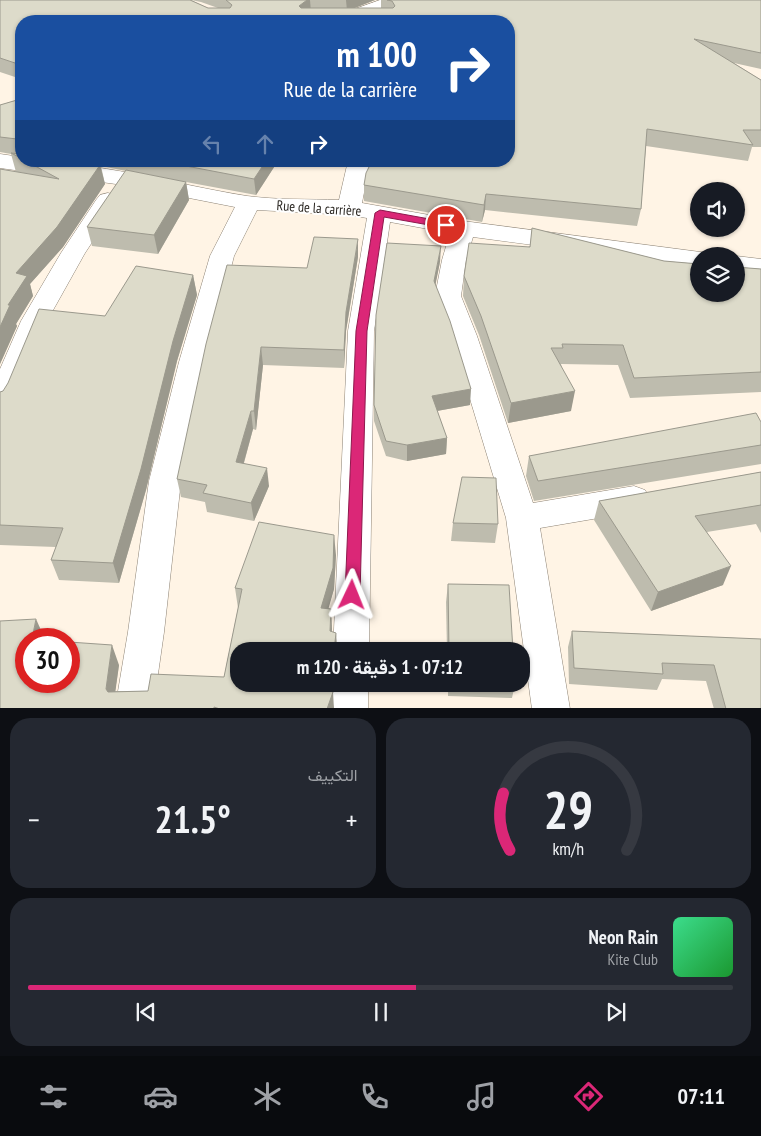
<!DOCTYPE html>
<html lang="ar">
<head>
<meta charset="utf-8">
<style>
	:root { --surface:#171b24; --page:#242831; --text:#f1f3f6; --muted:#9ea1a6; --line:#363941; --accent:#db2777 }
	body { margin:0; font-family:"PT Sans Narrow",Vazirmatn,sans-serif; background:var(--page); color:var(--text); direction:rtl; height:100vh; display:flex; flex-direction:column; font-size:19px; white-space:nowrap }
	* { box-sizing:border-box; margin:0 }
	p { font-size:16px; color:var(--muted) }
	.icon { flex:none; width:28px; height:28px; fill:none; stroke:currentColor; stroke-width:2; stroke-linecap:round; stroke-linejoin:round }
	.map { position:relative; height:708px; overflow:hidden; direction:ltr }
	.sheet { display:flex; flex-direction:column; gap:10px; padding:10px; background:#0d0f14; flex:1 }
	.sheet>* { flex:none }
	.guide { position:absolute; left:15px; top:15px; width:500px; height:152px; border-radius:20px; box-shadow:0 1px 4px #0004; direction:rtl; background:#1a4fa0; color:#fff; overflow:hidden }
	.tools { position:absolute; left:690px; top:182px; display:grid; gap:10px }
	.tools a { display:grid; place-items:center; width:55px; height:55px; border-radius:50%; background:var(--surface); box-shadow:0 1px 4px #0004; font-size:25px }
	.speed { position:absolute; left:15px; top:628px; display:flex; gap:10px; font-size:25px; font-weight:700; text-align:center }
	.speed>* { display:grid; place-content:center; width:65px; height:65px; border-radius:50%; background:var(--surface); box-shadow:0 1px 4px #0004; line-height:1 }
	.speed .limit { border:8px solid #d22; background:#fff; color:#111 }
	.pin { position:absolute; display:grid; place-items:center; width:42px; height:42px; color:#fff; margin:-21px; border:2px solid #fff; border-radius:50%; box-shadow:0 1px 5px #0007 }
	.me { position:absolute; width:55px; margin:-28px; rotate:2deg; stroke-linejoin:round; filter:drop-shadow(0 0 4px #0008) }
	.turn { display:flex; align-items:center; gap:18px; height:105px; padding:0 15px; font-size:22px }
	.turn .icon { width:65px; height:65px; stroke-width:2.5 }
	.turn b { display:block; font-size:35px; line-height:42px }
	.lanes { display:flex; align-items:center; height:48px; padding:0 15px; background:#0003; justify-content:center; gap:25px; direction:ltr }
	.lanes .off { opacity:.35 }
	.big { font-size:38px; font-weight:700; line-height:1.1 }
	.sheet .tile { flex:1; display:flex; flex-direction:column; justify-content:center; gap:8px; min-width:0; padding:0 18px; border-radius:20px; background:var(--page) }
	.sheet .dial { align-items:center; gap:0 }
	.dial svg { height:130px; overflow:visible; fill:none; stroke:var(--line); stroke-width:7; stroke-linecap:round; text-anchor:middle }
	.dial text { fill:var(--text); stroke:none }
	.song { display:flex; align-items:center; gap:15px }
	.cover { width:60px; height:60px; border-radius:8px; background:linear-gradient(135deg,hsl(150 70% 55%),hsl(130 70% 35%)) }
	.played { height:5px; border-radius:2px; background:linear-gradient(90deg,var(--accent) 55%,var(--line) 55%) }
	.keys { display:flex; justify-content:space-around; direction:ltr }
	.heat { display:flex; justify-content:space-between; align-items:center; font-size:28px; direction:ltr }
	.sheet .tiles { flex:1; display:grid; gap:10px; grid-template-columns:1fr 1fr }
	.tile:last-child { grid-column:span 2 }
	.trip { position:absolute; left:230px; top:642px; width:300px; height:50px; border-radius:20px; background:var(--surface); box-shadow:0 1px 4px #0004; font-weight:700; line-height:50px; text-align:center; direction:rtl }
	.tabs { display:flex; height:80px; justify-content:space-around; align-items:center; background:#090b0e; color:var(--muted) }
	.tabs .icon { width:35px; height:35px }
	.tabs .on { color:var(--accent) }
	.tabs b { font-size:22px; color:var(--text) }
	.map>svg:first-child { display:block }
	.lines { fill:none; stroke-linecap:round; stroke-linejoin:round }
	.minor-casing { stroke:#8c8274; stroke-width:1 }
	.minor { fill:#fff; fill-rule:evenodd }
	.wall { fill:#bebcae; fill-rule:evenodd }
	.shaded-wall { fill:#9b998d }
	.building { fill:#dddbca; stroke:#9b998d }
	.route { fill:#db2777; stroke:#8e194d }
	.labels { text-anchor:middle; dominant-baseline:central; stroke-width:4; stroke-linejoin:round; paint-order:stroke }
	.street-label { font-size:14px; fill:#2c2823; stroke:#fff }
</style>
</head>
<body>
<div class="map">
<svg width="761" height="709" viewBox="0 0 761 709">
	<rect width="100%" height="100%" fill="#fff4e5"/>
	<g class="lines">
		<defs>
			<g id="minor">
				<path d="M380 0H406L403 4 355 21 332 20 335 16Z"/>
				<path d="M0 154 21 157V161C98 161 172 184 247 196 277 200 309 199 339 200L348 161H370L362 203 463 221 708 253 710 256H699V267L473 237 466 260 461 296 477 336 533 503 634 486 645 490 650 499 645 508 634 512 540 528 570 709H532L506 518 451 336 435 296 442 260 450 233 390 222 374 331 369 651H333L348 331 367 218 349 215 257 210 234 256 207 362 181 481 164 632 153 709H115L128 632 149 481 179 362 210 256 235 207 123 185 0 168Z"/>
				<path d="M108 193 116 195 120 200 85 253 47 321 14 403 10 410 0 414V369L21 321 61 253 96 200 100 195Z"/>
				<path d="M736 256 761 259V275L736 272Z"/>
				<path d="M332 684H368V709H330Z"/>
			</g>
		</defs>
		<use href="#minor" class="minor-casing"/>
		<use href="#minor" class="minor"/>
	</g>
	<g class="wall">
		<path d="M0 0H375L355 8H381V0H761V69L734 63 761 80V147H752L748 161 646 146 641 209 637 226 485 210 482 222 364 201V185L370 165V161H509L21 21V79L0 72ZM191 0 201 2 218 8H208Z"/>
		<path d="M21 89V161H278L256 195 186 182 189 200 158 254 92 246 87 227 126 171 101 166 105 184 63 247 30 284 33 296 16 324 17 326 0 364V169L16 172 11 154 0 152V105L17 100Z"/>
		<path d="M532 228 664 261 761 269V392L630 398 618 365 561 364 571 411 508 423 479 335 463 296 464 276 530 246Z"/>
		<path d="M358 257 346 331 344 368 263 365 256 430 253 429 244 463 269 486 254 521 207 512 205 502 181 497 177 479 307 268Z"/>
		<path d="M440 262 435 285 470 405 437 411 447 438 446 454 407 461 386 456 374 421V405Z"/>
		<path d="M193 275 197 295 177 361 146 490 119 583 59 580 51 560 56 547 0 545V392L3 391 105 316Z"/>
		<path d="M761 422V464L534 501 526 476 529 456Z"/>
		<path d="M761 472V533L756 524 707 532 723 585 651 611 594 520 599 501Z"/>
		<path d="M453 523 498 524 495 543 451 541Z"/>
		<path d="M336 555 334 589 328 608 331 609 332 632 336 633 337 651H239L330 684V690L334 709H0L26 639 119 665 115 691H148L224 677 238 608 235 588Z"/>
		<path d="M448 584 513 651H447L446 602Z"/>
		<path d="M572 631 761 639V709H714L706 681 662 679 657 690 569 684 568 647Z"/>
		<path d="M448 684H515L512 698 448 696Z"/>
	</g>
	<g class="shaded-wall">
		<path d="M307 0H310L311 12 300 21 299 6Z"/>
		<path d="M346 0H375L347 11Z"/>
		<path d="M266 161H278L256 195 254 179Z"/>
		<path d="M100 165 105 184 63 247 30 284 33 296 16 324 17 326 0 364V327L8 305 16 273Z"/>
		<path d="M186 182 189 200 158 254 154 235Z"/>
		<path d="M486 194 485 210 482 222 484 205Z"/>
		<path d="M358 239V257L346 331 344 368V350L346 312Z"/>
		<path d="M441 246 440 262 433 297 434 281Z"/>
		<path d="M193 275 197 295 177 361 146 490 119 583 113 563 173 341Z"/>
		<path d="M261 347 263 365 256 430 254 411Z"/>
		<path d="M471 389 470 405 431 412 432 396Z"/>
		<path d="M575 391 571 411 508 423 511 403Z"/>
		<path d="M251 411 253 429 239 480 236 462Z"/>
		<path d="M447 438 446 454 407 461V445Z"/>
		<path d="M267 468 269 486 254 521 251 503Z"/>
		<path d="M334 535 336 555 334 589 323 628 321 608Z"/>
		<path d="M731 566 723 585 651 611 658 592Z"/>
		<path d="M331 609 332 629 331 651 330 631Z"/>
		<path d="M36 619 45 639H32Z"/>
		<path d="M336 633 337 651H334Z"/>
		<path d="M112 645 119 665 113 709 106 689Z"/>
		<path d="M327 684H330L328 705 333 692 334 709H327Z"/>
	</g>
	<g class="building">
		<path d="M0 0H190L208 8H230L232 5 226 0H307L299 6 301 8H393L395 6 392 1 387 0H761V53L694 39 761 80V130H743L753 145 647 129 641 209 486 194 484 205 364 185 366 173 372 161H509V21H21V65L0 58Z"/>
		<path d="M21 89V143H18L17 139 0 137V105L17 100 19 91Z"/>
		<path d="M11 153 21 154V158Z"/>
		<path d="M26 161H74L100 165 57 227 16 273 27 276 8 305H10L0 327V169L59 179Z"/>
		<path d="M160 161H266L254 179Z"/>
		<path d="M126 170 186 182 154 235 87 227Z"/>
		<path d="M532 228 664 261 699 264V294H736V267L761 269V372L634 378 623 345 562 344 563 348H551L575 391 511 403 481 316 464 276 469 243 530 247Z"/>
		<path d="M314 237 358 239 346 312 344 350 261 347 254 411H251L236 462 267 468 251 503 203 493 207 485 177 479 206 344 227 265 307 268Z"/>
		<path d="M387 243 441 246 434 281 450 321 471 389 432 396 447 438 407 445 386 441 374 405 376 315Z"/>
		<path d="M136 266 193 275 173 341 141 469 113 563 51 560 63 528 0 525V392L3 391 8 383 39 309 105 316Z"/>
		<path d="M756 413 761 422V445L538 481 529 456Z"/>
		<path d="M761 472V505L695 516 731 566 658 592 599 501Z"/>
		<path d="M462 477 496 478 498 524 453 523Z"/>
		<path d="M259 522 334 535 333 568 321 608 331 609 330 631 336 633 334 651H239V684H327V690L333 692 327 709H220L214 707V709H0V621L36 619 32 639H26V681H69V642L112 645 106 689 108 692 148 691 151 674 224 677 242 589 235 588Z"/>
		<path d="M448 584 509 585 513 651H449Z"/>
		<path d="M572 631 761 639V709H726L714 665 662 663 663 674 574 668Z"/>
	</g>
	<path class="route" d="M380 210 446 222 451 225 446 228 384 217 367 331 360 595 358 599 352 601 347 599 345 595 356 331 375 213Z"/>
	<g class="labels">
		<g class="street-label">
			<text transform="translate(319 208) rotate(4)">Rue de la carrière</text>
		</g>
	</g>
</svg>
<div class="tools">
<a><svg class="icon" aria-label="sound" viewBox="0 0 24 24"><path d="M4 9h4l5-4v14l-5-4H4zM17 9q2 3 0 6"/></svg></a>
<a><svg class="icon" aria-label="layers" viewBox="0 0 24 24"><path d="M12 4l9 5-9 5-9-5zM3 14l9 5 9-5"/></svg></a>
</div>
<div class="speed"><div class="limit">30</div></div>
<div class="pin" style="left:446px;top:225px;background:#d93025"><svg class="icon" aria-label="arrive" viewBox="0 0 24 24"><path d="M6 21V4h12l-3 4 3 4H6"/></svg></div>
<svg class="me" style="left:352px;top:595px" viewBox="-20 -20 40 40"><path d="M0-17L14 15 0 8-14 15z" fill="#db2777" stroke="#fff" stroke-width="4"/></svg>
<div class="trip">07:12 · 1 دقيقة · 120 m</div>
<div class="guide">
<div class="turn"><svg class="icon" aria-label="right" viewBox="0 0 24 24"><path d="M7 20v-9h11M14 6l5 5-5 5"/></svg><div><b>100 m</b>Rue de la carrière</div></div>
<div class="lanes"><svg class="icon off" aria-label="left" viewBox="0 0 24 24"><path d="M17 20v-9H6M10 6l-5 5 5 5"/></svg><svg class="icon off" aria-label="ahead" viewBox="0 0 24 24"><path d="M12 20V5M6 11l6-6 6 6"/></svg><svg class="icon" aria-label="right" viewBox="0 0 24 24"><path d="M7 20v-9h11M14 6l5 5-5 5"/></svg></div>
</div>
</div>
<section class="sheet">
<div class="tiles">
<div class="tile dial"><svg viewBox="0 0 100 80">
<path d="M14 69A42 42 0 1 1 86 69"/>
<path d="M14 69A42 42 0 0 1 10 34" stroke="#db2777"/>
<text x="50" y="56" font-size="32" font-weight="700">29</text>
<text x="50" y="72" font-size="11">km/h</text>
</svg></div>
<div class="tile"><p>التكييف</p>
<div class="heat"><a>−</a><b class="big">21.5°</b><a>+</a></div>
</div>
<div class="tile">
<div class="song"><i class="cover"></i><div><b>Neon Rain</b><p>Kite Club</p></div></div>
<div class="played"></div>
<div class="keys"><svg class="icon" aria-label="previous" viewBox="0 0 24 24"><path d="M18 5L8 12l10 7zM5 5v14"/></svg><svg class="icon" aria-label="pause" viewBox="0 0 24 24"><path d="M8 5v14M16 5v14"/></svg><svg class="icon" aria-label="next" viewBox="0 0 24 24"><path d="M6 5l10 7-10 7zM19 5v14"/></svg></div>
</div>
</div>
</section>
<nav class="tabs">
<b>07:11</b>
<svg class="icon on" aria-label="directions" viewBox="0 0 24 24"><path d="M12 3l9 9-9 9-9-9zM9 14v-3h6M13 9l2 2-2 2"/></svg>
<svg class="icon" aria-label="music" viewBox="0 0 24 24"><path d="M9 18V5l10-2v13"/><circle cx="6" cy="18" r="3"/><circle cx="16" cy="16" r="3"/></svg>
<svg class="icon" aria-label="phone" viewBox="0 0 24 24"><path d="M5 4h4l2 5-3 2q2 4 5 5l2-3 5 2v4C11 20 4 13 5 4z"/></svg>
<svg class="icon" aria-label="climate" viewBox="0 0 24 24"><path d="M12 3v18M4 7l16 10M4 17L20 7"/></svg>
<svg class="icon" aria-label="car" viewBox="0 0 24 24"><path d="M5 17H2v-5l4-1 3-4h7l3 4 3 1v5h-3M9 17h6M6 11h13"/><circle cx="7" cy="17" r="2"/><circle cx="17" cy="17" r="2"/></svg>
<svg class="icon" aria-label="filters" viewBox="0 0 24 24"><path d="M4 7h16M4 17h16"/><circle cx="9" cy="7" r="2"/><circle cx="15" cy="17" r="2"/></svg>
</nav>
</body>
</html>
